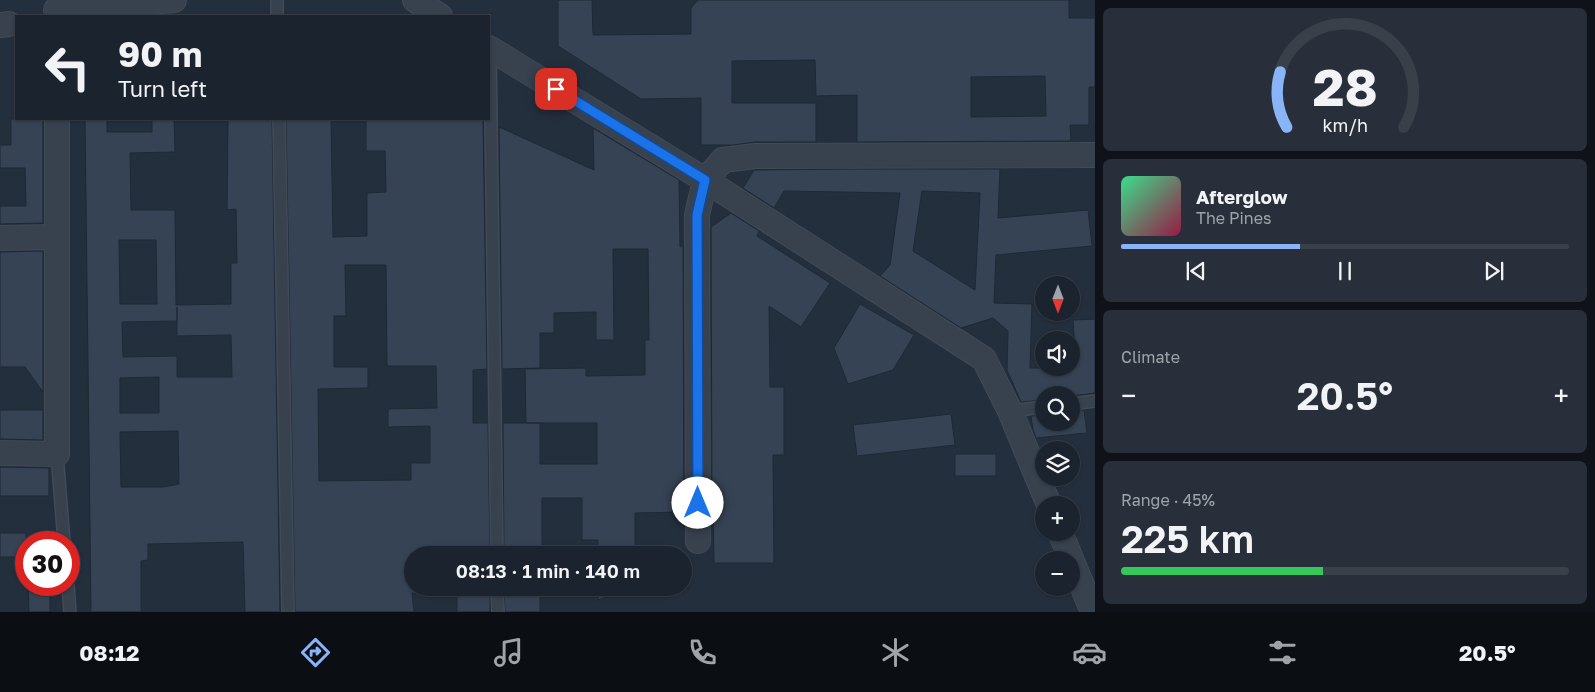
<!DOCTYPE html>
<html lang="en">
<head>
<meta charset="utf-8">
<style>
	:root { --surface:#1b232e; --page:#282f3a; --text:#f1f3f6; --muted:#a0a4aa; --line:#39404a; --accent:#8ab4f8 }
	body { margin:0; font-family:"Golos Text",sans-serif; background:var(--page); color:var(--text); height:100vh; display:flex; flex-direction:column; font-size:19px; white-space:nowrap }
	* { box-sizing:border-box; margin:0 }
	p { font-size:16px; color:var(--muted) }
	.icon { flex:none; width:28px; height:28px; fill:none; stroke:currentColor; stroke-width:2; stroke-linecap:round; stroke-linejoin:round }
	.map { position:relative; flex:1; overflow:hidden }
	.sheet { display:flex; flex-direction:column; gap:8px; padding:8px; background:#0f1319; width:500px }
	.sheet>* { flex:none }
	.guide { position:absolute; left:15px; top:15px; width:475px; height:105px; border-radius:0px; box-shadow:0 1px 4px #0004,0 0 0 1px var(--line); background:#1b232e; color:var(--text); overflow:hidden }
	.needle { width:32px; rotate:180deg }
	.controls { position:absolute; left:1035px; top:276px; display:grid; gap:10px }
	.controls a { display:grid; place-items:center; width:45px; height:45px; border-radius:50%; background:var(--surface); box-shadow:0 1px 4px #0004,0 0 0 1px var(--line); font-size:25px }
	.speed { position:absolute; left:15px; top:531px; display:flex; gap:10px; font-size:25px; font-weight:700; text-align:center }
	.speed>* { display:grid; place-content:center; width:65px; height:65px; border-radius:50%; background:var(--surface); box-shadow:0 1px 4px #0004,0 0 0 1px var(--line); line-height:1 }
	.speed .limit { border:8px solid #d22; background:#fff; color:#111 }
	.pin { position:absolute; display:grid; place-items:center; width:42px; height:42px; color:#fff; margin:-21px; border-radius:10px; box-shadow:0 2px 8px #0006 }
	.me { position:absolute; width:55px; margin:-28px; rotate:0deg; stroke-linejoin:round; filter:drop-shadow(0 0 4px #0008) }
	.turn { display:flex; align-items:center; gap:18px; height:105px; padding:0 20px; font-size:22px }
	.turn .icon { width:65px; height:65px; stroke-width:2.5 }
	.turn b { display:block; font-size:35px; line-height:42px }
	.big { font-size:38px; font-weight:600; line-height:1.1 }
	.sheet .card { flex:1; display:flex; flex-direction:column; justify-content:center; gap:8px; min-width:0; padding:0 18px; border-radius:8px; background:var(--page) }
	.sheet .dial { align-items:center; gap:0 }
	.dial svg { height:130px; overflow:visible; fill:none; stroke:var(--line); stroke-width:7; stroke-linecap:round; text-anchor:middle }
	.dial text { fill:var(--text); stroke:none }
	.song { display:flex; align-items:center; gap:15px }
	.cover { width:60px; height:60px; border-radius:8px; background:linear-gradient(135deg,hsl(150 70% 55%),hsl(340 70% 35%)) }
	.played { height:5px; border-radius:2px; background:linear-gradient(90deg,var(--accent) 40%,var(--line) 40%) }
	.keys { display:flex; justify-content:space-around; direction:ltr }
	.heat { display:flex; justify-content:space-between; align-items:center; font-size:28px; direction:ltr }
	.charge { height:8px; border-radius:4px; background:linear-gradient(90deg,#34c759 45%,var(--line) 0) }
	.trip { position:absolute; left:404px; top:546px; width:288px; height:50px; border-radius:25px; background:var(--surface); box-shadow:0 1px 4px #0004,0 0 0 1px var(--line); font-weight:600; line-height:50px; text-align:center }
	.tab-bar { display:flex; height:80px; justify-content:space-around; align-items:center; background:#0b0e12; color:var(--muted) }
	.tab-bar .icon { width:35px; height:35px }
	.tab-bar .selected { color:var(--accent) }
	.tab-bar b { font-size:22px; color:var(--text) }
	main { display:flex; flex:1; min-height:0 }
	.map>svg:first-child { display:block }
	.building { fill:#364354; stroke:#1f2835; fill-rule:evenodd }
	.lines { fill:none; stroke-linecap:round; stroke-linejoin:round }
	.lane-casing { stroke:#414a57; stroke-width:14 }
	.street-casing { stroke:#414a57; stroke-width:26 }
	.lane { stroke:#38414e; stroke-width:11 }
	.street { stroke:#38414e; stroke-width:24 }
	.route-casing { stroke:#114b97; stroke-width:12 }
	.route { stroke:#1a73e8; stroke-width:9 }
</style>
</head>
<body>
<main>
<div class="map">
<svg width="1095" height="612" viewBox="0 0 1095 612">
	<rect width="100%" height="100%" fill="#242f3e"/>
	<g class="building">
		<path d="M558 0H592L593 35 691 34V8L698 0H1069V18H1095V87H1089V125H1070L1071 141 857 142V95L816 96 815 60 732 61V103H816V142H755L733 145H701V98L641 99 558 46ZM1045 76 1046 116 971 117V77Z"/>
		<path d="M11 119H43V223L0 224V206H26L25 168H0V145H11Z"/>
		<path d="M85 119H107V132H152V119H174L175 152 130 153 131 210H175L176 305 231 304V263H237L236 209 227 210 228 119H272L280 612H245L243 542 148 544V560L141 561V612H91ZM119 240H156L157 304H120ZM177 307V336L231 335 232 377H177V356L123 357 122 322 177 321ZM159 377V413H120V378ZM178 431 179 484 163 487H121L120 432Z"/>
		<path d="M286 119H331L333 237 367 236V193L386 192 385 151H366V119H480L483 121 487 369 473 370V423H488L490 555H412V588H490V612H457V593H412L414 612H295ZM345 265H386L387 366H436L437 408 388 409V427L430 426V463H411V480L319 481 318 389 368 388V367H334V316H346Z"/>
		<path d="M499 127 594 170 593 128 679 180 680 247 683 245 684 512 635 513V555H598V540H582V498H542V555H504L503 423H540V464H597V423H526L525 369 586 368V376L645 375V340H649L648 249H613L614 340H596V312L554 313V333H540V368L502 369Z"/>
		<path d="M857 169H1000L998 218 1088 210 1092 246 996 255 994 303 1032 304 1030 368H1071V365L1076 364 1073 320 1095 319V393L1071 396V395H1044V400L1021 402 1007 370 1008 331 993 318 961 328 880 276 890 265 900 193 784 191 774 208 743 188 754 170ZM922 191 980 193 975 290 913 251Z"/>
		<path d="M731 213 759 231 757 236 830 283 801 327 769 306 770 387H784V455H773L774 563H714L713 511H712L711 227Z"/>
		<path d="M43 251V392L25 367H0V252Z"/>
		<path d="M860 304 914 335 893 370 848 384 834 348Z"/>
		<path d="M0 410H43V440L0 439Z"/>
		<path d="M1084 410 1087 433 1036 438 1033 430 1031 416 1044 415V422H1071V411Z"/>
		<path d="M951 414 955 445 857 456 853 425Z"/>
		<rect x="955" y="454" width="41" height="22"/>
		<path d="M0 467 49 468V496H0Z"/>
		<rect x="0" y="533" width="26" height="24"/>
		<path d="M28 585H50V612H29Z"/>
		<path d="M504 588H540V612H505Z"/>
		<path d="M598 588H635L598 600Z"/>
	</g>
	<g class="lines">
		<defs>
			<g id="lane">
				<path d="M277 0V16"/>
				<path d="M490 49 497 555"/>
				<path d="M279 119 288 612"/>
				<path d="M1071 404 1095 401"/>
				<path d="M1010 411 1044 407"/>
				<path d="M57 454 64 542"/>
				<path d="M68 585 70 612"/>
				<path d="M497 588 498 612"/>
			</g>
			<g id="street">
				<path d="M415 0 440 16"/>
				<path d="M56 10 174 0"/>
				<path d="M0 25 9 24"/>
				<path d="M489 48 705 180 984 359 1010 411 1049 505"/>
				<path d="M0 238 57 237"/>
				<path d="M0 453 57 454V119"/>
				<path d="M1060 532 1093 612"/>
				<path d="M698 541 697 215 705 180 723 160 755 156 1095 155"/>
			</g>
		</defs>
		<use href="#lane" class="lane-casing"/>
		<use href="#street" class="street-casing"/>
		<use href="#lane" class="lane"/>
		<use href="#street" class="street"/>
	</g>
	<g class="lines">
		<defs>
			<path id="route" d="M556 89 705 180 697 215 698 503"/>
		</defs>
		<use href="#route" class="route-casing"/>
		<use href="#route" class="route"/>
	</g>
</svg>
<div class="controls">
<a><svg class="needle" viewBox="-14 -14 28 28"><path d="M0-13l5 13h-10z" fill="#e53935"/><path d="M0 13l5-13h-10z" fill="#a0a4aa"/></svg></a>
<a><svg class="icon" aria-label="sound" viewBox="0 0 24 24"><path d="M4 9h4l5-4v14l-5-4H4zM17 9q2 3 0 6"/></svg></a>
<a><svg class="icon" aria-label="search" viewBox="0 0 24 24"><circle cx="10" cy="10" r="6"/><path d="M15 15l6 6"/></svg></a>
<a><svg class="icon" aria-label="layers" viewBox="0 0 24 24"><path d="M12 4l9 5-9 5-9-5zM3 14l9 5 9-5"/></svg></a>
<a>+</a>
<a>−</a>
</div>
<div class="speed"><div class="limit">30</div></div>
<div class="pin" style="left:556px;top:89px;background:#d93025"><svg class="icon" aria-label="arrive" viewBox="0 0 24 24"><path d="M6 21V4h12l-3 4 3 4H6"/></svg></div>
<svg class="me" style="left:698px;top:503px" viewBox="-20 -20 40 40"><circle r="19" fill="#fff"/><path d="M0-13L10 11 0 6-10 11z" fill="#1a73e8"/></svg>
<div class="trip">08:13 · 1 min · 140 m</div>
<div class="guide">
<div class="turn"><svg class="icon" aria-label="left" viewBox="0 0 24 24"><path d="M17 20v-9H6M10 6l-5 5 5 5"/></svg><div><b>90 m</b>Turn left</div></div>
</div>
</div>
<section class="sheet">
<div class="card dial"><svg viewBox="0 0 100 80">
<path d="M14 69A42 42 0 1 1 86 69"/>
<path d="M14 69A42 42 0 0 1 10 35" stroke="#8ab4f8"/>
<text x="50" y="56" font-size="32" font-weight="700">28</text>
<text x="50" y="72" font-size="11">km/h</text>
</svg></div>
<div class="card">
<div class="song"><i class="cover"></i><div><b>Afterglow</b><p>The Pines</p></div></div>
<div class="played"></div>
<div class="keys"><svg class="icon" aria-label="previous" viewBox="0 0 24 24"><path d="M18 5L8 12l10 7zM5 5v14"/></svg><svg class="icon" aria-label="pause" viewBox="0 0 24 24"><path d="M8 5v14M16 5v14"/></svg><svg class="icon" aria-label="next" viewBox="0 0 24 24"><path d="M6 5l10 7-10 7zM19 5v14"/></svg></div>
</div>
<div class="card"><p>Climate</p>
<div class="heat"><a>−</a><b class="big">20.5°</b><a>+</a></div>
</div>
<div class="card"><p>Range · 45%</p><b class="big">225 km</b><div class="charge"></div></div>
</section>
</main>
<nav class="tab-bar">
<b>08:12</b>
<svg class="icon selected" aria-label="directions" viewBox="0 0 24 24"><path d="M12 3l9 9-9 9-9-9zM9 14v-3h6M13 9l2 2-2 2"/></svg>
<svg class="icon" aria-label="music" viewBox="0 0 24 24"><path d="M9 18V5l10-2v13"/><circle cx="6" cy="18" r="3"/><circle cx="16" cy="16" r="3"/></svg>
<svg class="icon" aria-label="phone" viewBox="0 0 24 24"><path d="M5 4h4l2 5-3 2q2 4 5 5l2-3 5 2v4C11 20 4 13 5 4z"/></svg>
<svg class="icon" aria-label="climate" viewBox="0 0 24 24"><path d="M12 3v18M4 7l16 10M4 17L20 7"/></svg>
<svg class="icon" aria-label="car" viewBox="0 0 24 24"><path d="M5 17H2v-5l4-1 3-4h7l3 4 3 1v5h-3M9 17h6M6 11h13"/><circle cx="7" cy="17" r="2"/><circle cx="17" cy="17" r="2"/></svg>
<svg class="icon" aria-label="filters" viewBox="0 0 24 24"><path d="M4 7h16M4 17h16"/><circle cx="9" cy="7" r="2"/><circle cx="15" cy="17" r="2"/></svg>
<b>20.5°</b>
</nav>
</body>
</html>
